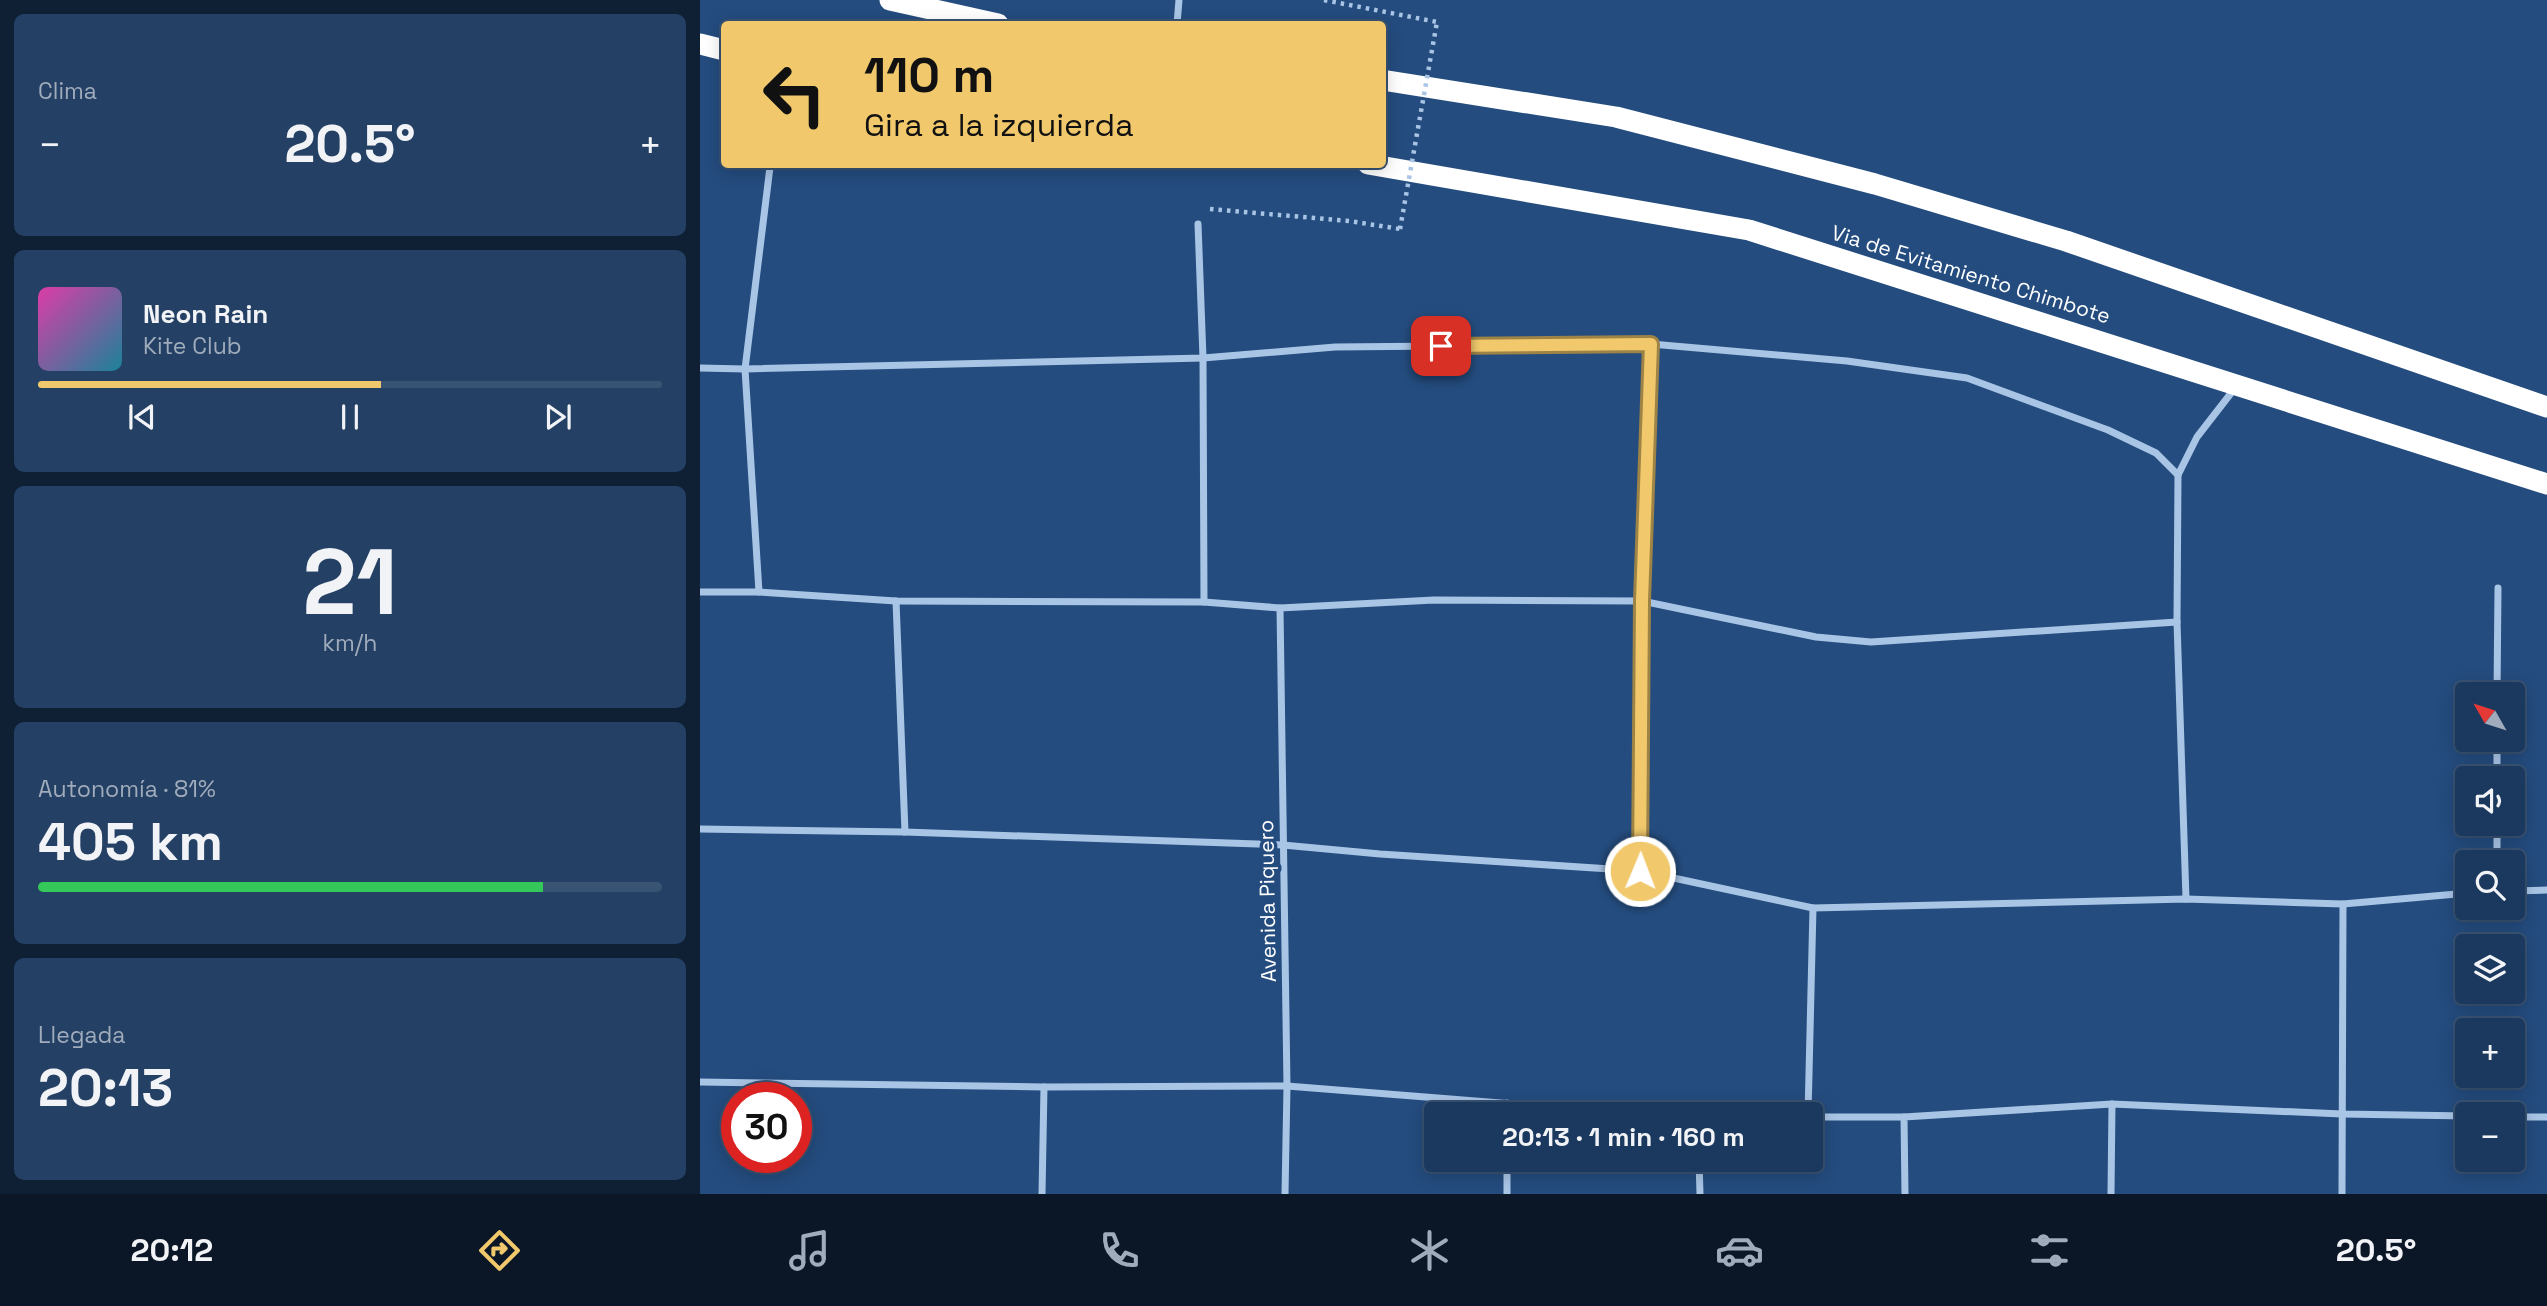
<!DOCTYPE html>
<html lang="es">
<head>
<meta charset="utf-8">
<style>
	:root { --surface:#1b395e; --page:#244064; --text:#f1f3f6; --muted:#a0acbc; --line:#395373; --accent:#f1c96c }
	body { margin:0; font-family:"Space Grotesk",sans-serif; background:var(--page); color:var(--text); height:100vh; display:flex; flex-direction:column; font-size:26px; white-space:nowrap }
	* { box-sizing:border-box; margin:0 }
	p { font-size:23px; color:var(--muted) }
	.icon { flex:none; width:38px; height:38px; fill:none; stroke:currentColor; stroke-width:2; stroke-linecap:round; stroke-linejoin:round }
	.map { position:relative; flex:1; overflow:hidden }
	.panel { display:flex; flex-direction:column; gap:14px; padding:14px; background:#0f1f34; width:700px }
	.panel>* { flex:none }
	.hud { position:absolute; left:21px; top:21px; width:665px; height:147px; border-radius:7px; box-shadow:0 4px 18px #0003,0 0 0 2px var(--line); background:#f1c96c; color:#111; overflow:hidden }
	.needle { width:46px; rotate:309deg }
	.tools { position:absolute; left:1755px; top:682px; display:grid; gap:14px }
	.tools a { display:grid; place-items:center; width:70px; height:70px; border-radius:7px; background:var(--surface); box-shadow:0 4px 18px #0003,0 0 0 2px var(--line); font-size:35px }
	.speed { position:absolute; left:21px; top:1082px; display:flex; gap:14px; font-size:35px; font-weight:700; text-align:center }
	.speed>* { display:grid; place-content:center; width:91px; height:91px; border-radius:50%; background:var(--surface); box-shadow:0 4px 18px #0003,0 0 0 2px var(--line); line-height:1 }
	.speed .limit { border:10px solid #d22; background:#fff; color:#111 }
	.pin { position:absolute; display:grid; place-items:center; width:60px; height:60px; color:#fff; margin:-30px; border-radius:14px; box-shadow:0 4px 10px #0006 }
	.me { position:absolute; width:77px; margin:-38px; rotate:1deg; stroke-linejoin:round; filter:drop-shadow(0 0 5px #0008) }
	.turn { display:flex; align-items:center; gap:24px; height:147px; padding:0 28px; font-size:32px }
	.turn .icon { width:91px; height:91px; stroke-width:2.5 }
	.turn b { display:block; font-size:49px; line-height:60px }
	.big { font-size:52px; font-weight:600; line-height:1.1 }
	.panel .card { flex:1; display:flex; flex-direction:column; justify-content:center; gap:10px; min-width:0; padding:0 24px; border-radius:10px; background:var(--page) }
	.panel .dial { align-items:center; gap:0 }
	.dial b { font-size:91px; line-height:1 }
	.song { display:flex; align-items:center; gap:21px }
	.cover { width:84px; height:84px; border-radius:10px; background:linear-gradient(135deg,hsl(320 70% 55%),hsl(190 70% 35%)) }
	.played { height:7px; border-radius:4px; background:linear-gradient(90deg,var(--accent) 55%,var(--line) 55%) }
	.keys { display:flex; justify-content:space-around; direction:ltr }
	.heat { display:flex; justify-content:space-between; align-items:center; font-size:38px; direction:ltr }
	.charge { height:10px; border-radius:5px; background:linear-gradient(90deg,#34c759 81%,var(--line) 0) }
	.trip { position:absolute; left:724px; top:1102px; width:399px; height:70px; border-radius:7px; background:var(--surface); box-shadow:0 4px 18px #0003,0 0 0 2px var(--line); font-weight:600; line-height:70px; text-align:center }
	.menu { display:flex; height:112px; justify-content:space-around; align-items:center; background:#0b1726; color:var(--muted) }
	.menu .icon { width:49px; height:49px }
	.menu .current { color:var(--accent) }
	.menu b { font-size:32px; color:var(--text) }
	main { display:flex; flex:1; min-height:0 }
	.map>svg:first-child { display:block }
	.lines { fill:none; stroke-linecap:round; stroke-linejoin:round }
	.path { stroke:#a9c5e6; stroke-width:4.5; stroke-dasharray:3.5 5; stroke-linecap:butt }
	.street { stroke:#a9c5e6; stroke-width:7 }
	.highway { stroke:#fff; stroke-width:21 }
	.path-bridge { stroke:#a9c5e6; stroke-width:4.5; stroke-dasharray:3.5 5; stroke-linecap:butt }
	.route-casing { stroke:#9d8346; stroke-width:18 }
	.route { stroke:#f1c96c; stroke-width:12 }
	.labels { text-anchor:middle; dominant-baseline:central; stroke-width:7; stroke-linejoin:round; paint-order:stroke }
	.street-label { font-size:21px; fill:#fff; stroke:#244c7e }
</style>
</head>
<body>
<main>
<section class="panel">
<div class="card"><p>Clima</p>
<div class="heat"><a>−</a><b class="big">20.5°</b><a>+</a></div>
</div>
<div class="card">
<div class="song"><i class="cover"></i><div><b>Neon Rain</b><p>Kite Club</p></div></div>
<div class="played"></div>
<div class="keys"><svg class="icon" aria-label="previous" viewBox="0 0 24 24"><path d="M18 5L8 12l10 7zM5 5v14"/></svg><svg class="icon" aria-label="pause" viewBox="0 0 24 24"><path d="M8 5v14M16 5v14"/></svg><svg class="icon" aria-label="next" viewBox="0 0 24 24"><path d="M6 5l10 7-10 7zM19 5v14"/></svg></div>
</div>
<div class="card dial"><b>21</b><p>km/h</p></div>
<div class="card"><p>Autonomía · 81%</p><b class="big">405 km</b><div class="charge"></div></div>
<div class="card"><p>Llegada</p><b class="big">20:13</b></div>
</section>
<div class="map">
<svg width="1847" height="1194" viewBox="0 0 1847 1194">
	<rect width="100%" height="100%" fill="#244c7e"/>
	<g class="lines">
		<g class="path">
			<path d="M624 0 737 22"/>
			<path d="M510 209 649 221 700 229"/>
		</g>
		<g class="street">
			<path d="M477 24 479 0"/>
			<path d="M498 224 503 358 504 602"/>
			<path d="M0 368 45 369 503 358 635 347 951 344 1147 361 1267 378 1408 430 1456 453 1478 475 1477 622 1486 899"/>
			<path d="M1478 475 1497 437 1535 388"/>
			<path d="M0 592H59L196 601 504 602 580 608 734 600 942 601 1116 637 1171 642 1477 622"/>
			<path d="M59 592 45 369 70 167"/>
			<path d="M196 601 205 832"/>
			<path d="M580 608 587 1086 585 1194"/>
			<path d="M1797 695 1798 588"/>
			<path d="M1797 779V740"/>
			<path d="M0 829 205 832 583 845 680 854 941 871 1113 908 1486 899 1643 904 1768 893"/>
			<path d="M1797 863V824"/>
			<path d="M941 871 942 601 951 344"/>
			<path d="M1813 891 1847 890"/>
			<path d="M0 1082 344 1087 587 1086 951 1115"/>
			<path d="M807 1103V1115"/>
			<path d="M1108 1115 1113 908"/>
			<path d="M1111 1117H1204"/>
			<path d="M1813 1117H1847"/>
			<path d="M807 1160V1194"/>
			<path d="M999 1160 1000 1194"/>
			<path d="M342 1194 344 1087"/>
			<path d="M1205 1194 1204 1117 1412 1104 1642 1114 1768 1116"/>
			<path d="M1411 1194 1412 1104"/>
			<path d="M1642 1194 1643 904"/>
		</g>
		<g class="highway">
			<path d="M190 0 298 24"/>
			<path d="M0 44 24 50"/>
			<path d="M682 80 916 117 1175 184 1366 241 1847 407"/>
			<path d="M668 164 1049 230 1847 484"/>
		</g>
		<path class="path-bridge" d="M700 229 737 22"/>
	</g>
	<g class="lines">
		<defs>
			<path id="route" d="M741 346 951 344 942 601 940 871"/>
		</defs>
		<use href="#route" class="route-casing"/>
		<use href="#route" class="route"/>
	</g>
	<g class="labels">
		<g class="street-label">
			<text transform="translate(1271 274) rotate(17)">Via de Evitamiento Chimbote</text>
			<text transform="translate(567 901) rotate(-91)">Avenida Piquero</text>
		</g>
	</g>
</svg>
<div class="tools">
<a><svg class="needle" viewBox="-14 -14 28 28"><path d="M0-13l5 13h-10z" fill="#e53935"/><path d="M0 13l5-13h-10z" fill="#a0acbc"/></svg></a>
<a><svg class="icon" aria-label="sound" viewBox="0 0 24 24"><path d="M4 9h4l5-4v14l-5-4H4zM17 9q2 3 0 6"/></svg></a>
<a><svg class="icon" aria-label="search" viewBox="0 0 24 24"><circle cx="10" cy="10" r="6"/><path d="M15 15l6 6"/></svg></a>
<a><svg class="icon" aria-label="layers" viewBox="0 0 24 24"><path d="M12 4l9 5-9 5-9-5zM3 14l9 5 9-5"/></svg></a>
<a>+</a>
<a>−</a>
</div>
<div class="speed"><div class="limit">30</div></div>
<div class="pin" style="left:741px;top:346px;background:#d93025"><svg class="icon" aria-label="arrive" viewBox="0 0 24 24"><path d="M6 21V4h12l-3 4 3 4H6"/></svg></div>
<svg class="me" style="left:940px;top:871px" viewBox="-20 -20 40 40"><circle r="17" fill="#f1c96c" stroke="#fff" stroke-width="3"/><path d="M0-11L8 9 0 5-8 9z" fill="#fff"/></svg>
<div class="trip">20:13 · 1 min · 160 m</div>
<div class="hud">
<div class="turn"><svg class="icon" aria-label="left" viewBox="0 0 24 24"><path d="M17 20v-9H6M10 6l-5 5 5 5"/></svg><div><b>110 m</b>Gira a la izquierda</div></div>
</div>
</div>
</main>
<nav class="menu">
<b>20:12</b>
<svg class="icon current" aria-label="directions" viewBox="0 0 24 24"><path d="M12 3l9 9-9 9-9-9zM9 14v-3h6M13 9l2 2-2 2"/></svg>
<svg class="icon" aria-label="music" viewBox="0 0 24 24"><path d="M9 18V5l10-2v13"/><circle cx="6" cy="18" r="3"/><circle cx="16" cy="16" r="3"/></svg>
<svg class="icon" aria-label="phone" viewBox="0 0 24 24"><path d="M5 4h4l2 5-3 2q2 4 5 5l2-3 5 2v4C11 20 4 13 5 4z"/></svg>
<svg class="icon" aria-label="climate" viewBox="0 0 24 24"><path d="M12 3v18M4 7l16 10M4 17L20 7"/></svg>
<svg class="icon" aria-label="car" viewBox="0 0 24 24"><path d="M5 17H2v-5l4-1 3-4h7l3 4 3 1v5h-3M9 17h6M6 11h13"/><circle cx="7" cy="17" r="2"/><circle cx="17" cy="17" r="2"/></svg>
<svg class="icon" aria-label="filters" viewBox="0 0 24 24"><path d="M4 7h16M4 17h16"/><circle cx="9" cy="7" r="2"/><circle cx="15" cy="17" r="2"/></svg>
<b>20.5°</b>
</nav>
</body>
</html>
